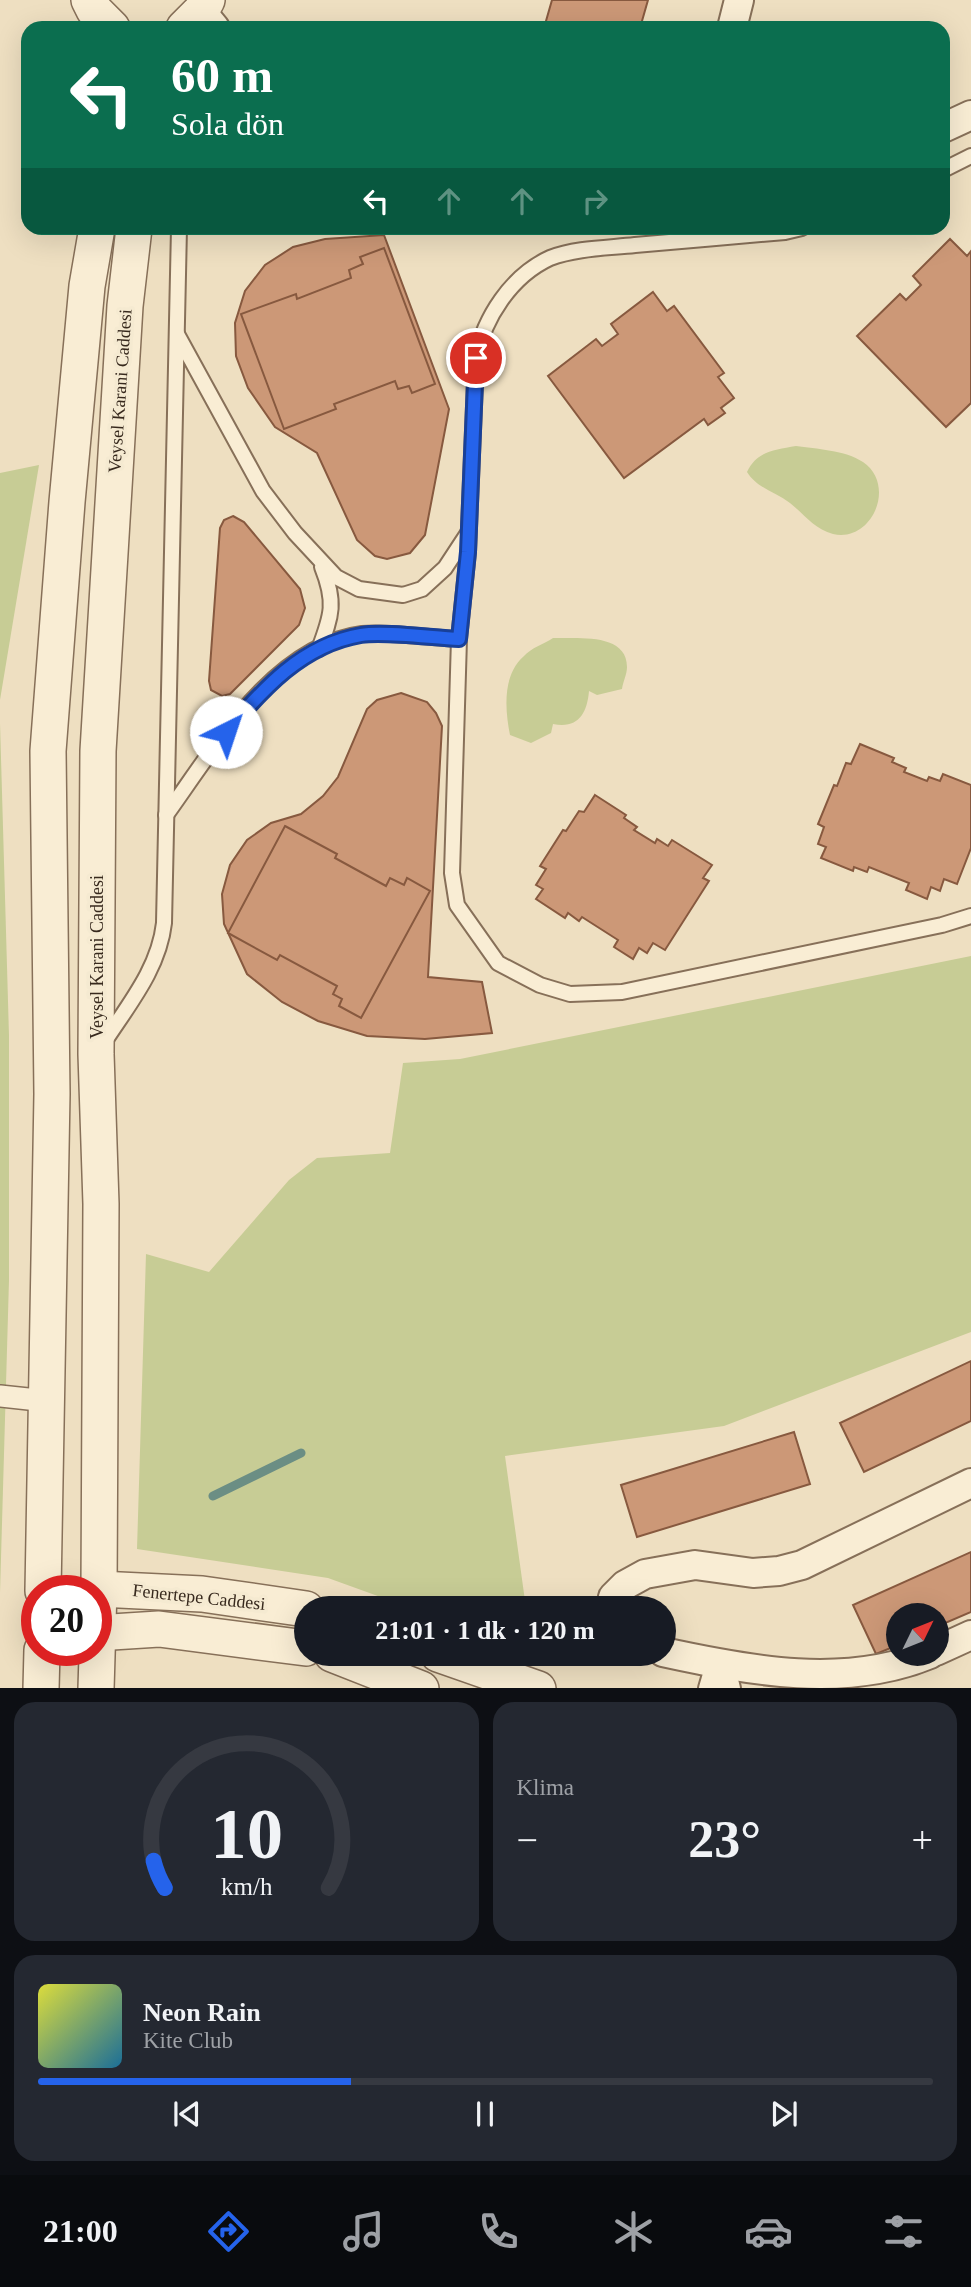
<!DOCTYPE html>
<html lang="tr">
<head>
<meta charset="utf-8">
<style>
	:root { --surface:#171b24; --page:#242831; --text:#f1f3f6; --muted:#9ea1a6; --line:#363941; --accent:#2563eb }
	body { margin:0; font-family:"Times New Roman",serif; background:var(--page); color:var(--text); height:100vh; display:flex; flex-direction:column; font-size:26px; white-space:nowrap }
	* { box-sizing:border-box; margin:0 }
	p { font-size:23px; color:var(--muted) }
	.icon { flex:none; width:38px; height:38px; fill:none; stroke:currentColor; stroke-width:2; stroke-linecap:round; stroke-linejoin:round }
	.map { position:relative; height:1688px; overflow:hidden }
	.panel { display:flex; flex-direction:column; gap:14px; padding:14px; background:#0d0f14; flex:1 }
	.panel>* { flex:none }
	.banner { position:absolute; left:21px; top:21px; width:929px; height:214px; border-radius:21px; box-shadow:0 7px 28px #0002; background:#0b6e4f; color:#fff; overflow:hidden }
	.needle { width:46px; rotate:47deg }
	.tools { position:absolute; left:886px; top:1603px; display:grid; gap:14px }
	.tools a { display:grid; place-items:center; width:63px; height:63px; border-radius:50%; background:var(--surface); box-shadow:0 7px 28px #0002; font-size:35px }
	.speed { position:absolute; left:21px; top:1575px; display:flex; gap:14px; font-size:35px; font-weight:700; text-align:center }
	.speed>* { display:grid; place-content:center; width:91px; height:91px; border-radius:50%; background:var(--surface); box-shadow:0 7px 28px #0002; line-height:1 }
	.speed .limit { border:10px solid #d22; background:#fff; color:#111 }
	.pin { position:absolute; display:grid; place-items:center; width:60px; height:60px; color:#fff; margin:-30px; border:4px solid #fff; border-radius:50%; box-shadow:0 2px 7px #0007 }
	.me { position:absolute; width:77px; margin:-38px; rotate:41deg; stroke-linejoin:round; filter:drop-shadow(0 0 5px #0008) }
	.turn { display:flex; align-items:center; gap:24px; height:147px; padding:0 35px; font-size:32px }
	.turn .icon { width:91px; height:91px; stroke-width:2.5 }
	.turn b { display:block; font-size:49px; line-height:60px }
	.lanes { display:flex; align-items:center; height:66px; padding:0 35px; background:#0003; justify-content:center; gap:35px; direction:ltr }
	.lanes .off { opacity:.35 }
	.big { font-size:52px; font-weight:700; line-height:1.1 }
	.panel .tile { flex:1; display:flex; flex-direction:column; justify-content:center; gap:10px; min-width:0; padding:0 24px; border-radius:21px; background:var(--page) }
	.panel .dial { align-items:center; gap:0 }
	.dial svg { height:182px; overflow:visible; fill:none; stroke:var(--line); stroke-width:7; stroke-linecap:round; text-anchor:middle }
	.dial text { fill:var(--text); stroke:none }
	.song { display:flex; align-items:center; gap:21px }
	.cover { width:84px; height:84px; border-radius:10px; background:linear-gradient(135deg,hsl(60 70% 55%),hsl(200 70% 35%)) }
	.played { height:7px; border-radius:4px; background:linear-gradient(90deg,var(--accent) 35%,var(--line) 35%) }
	.keys { display:flex; justify-content:space-around; direction:ltr }
	.heat { display:flex; justify-content:space-between; align-items:center; font-size:38px; direction:ltr }
	.panel .tiles { flex:1; display:grid; gap:14px; grid-template-columns:1fr 1fr }
	.tile:last-child { grid-column:span 2 }
	.trip { position:absolute; left:294px; top:1596px; width:382px; height:70px; border-radius:35px; background:var(--surface); box-shadow:0 7px 28px #0002; font-weight:700; line-height:70px; text-align:center }
	.tabs { display:flex; height:112px; justify-content:space-around; align-items:center; background:#090b0e; color:var(--muted) }
	.tabs .icon { width:49px; height:49px }
	.tabs .on { color:var(--accent) }
	.tabs b { font-size:32px; color:var(--text) }
	.map>svg:first-child { display:block }
	.green { fill:#c7cc95 }
	.lines { fill:none; stroke-linecap:round; stroke-linejoin:round }
	.stream { stroke:#6b8e84; stroke-width:9 }
	.building { fill:#cc9877; stroke:#87593f; stroke-width:2 }
	.service-casing { stroke:#877059; stroke-width:18 }
	.pedestrian-casing { stroke:#877059; stroke-width:24 }
	.minor-casing { stroke:#877059; stroke-width:32 }
	.tertiary-casing { stroke:#877059; stroke-width:38 }
	.service { stroke:#f9edd4; stroke-width:14 }
	.pedestrian { stroke:#f9edd4; stroke-width:21 }
	.minor { stroke:#f9edd4; stroke-width:28 }
	.tertiary { stroke:#f9edd4; stroke-width:35 }
	.route-casing { stroke:#184099; stroke-width:18 }
	.route { stroke:#2563eb; stroke-width:12 }
	.labels { text-anchor:middle; dominant-baseline:central; stroke-width:7; stroke-linejoin:round; paint-order:stroke }
	.street-label { font-size:18px; fill:#37291d; stroke:#f5ead1 }
</style>
</head>
<body>
<div class="map">
<svg width="971" height="1689" viewBox="0 0 971 1689">
	<rect width="100%" height="100%" fill="#eedfc1"/>
	<g class="green">
		<path d="M796 446C816 449 845 450 863 462 897 485 872 543 833 534 814 529 804 514 790 503 775 492 757 488 747 472 757 451 774 450 796 446Z"/>
		<path d="M39 465 0 700V473Z"/>
		<path d="M553 638C576 639 627 632 627 667 627 674 623 682 622 689L597 695 589 691C587 714 578 729 553 724L551 733 531 743 510 735C505 710 502 675 524 656 531 648 544 644 553 638Z"/>
		<path d="M0 723 9 1036V1280L0 1593Z"/>
		<path d="M971 956V1332L724 1426 505 1456 526 1608H411L328 1578 137 1549 146 1254 209 1272 289 1180 317 1158 390 1153 403 1063 460 1059Z"/>
	</g>
	<g class="lines">
		<path class="stream" d="M213 1496 301 1453"/>
	</g>
	<g class="building">
		<path d="M552 0H648L640 28H544Z"/>
		<path d="M384 235 449 409 425 535 410 553 387 559 375 556 357 540 317 453 275 427 248 388 236 356 235 323 245 291 265 265 293 247 325 239Z"/>
		<path d="M950 239 967 256 971 251V403L946 427 857 336 900 294 906 300 921 285 913 276Z"/>
		<path d="M384 248 435 384 412 393 409 386 398 389 395 381 334 404 336 409 284 429 241 314 296 294 297 299 351 278 349 270 363 264 360 257Z"/>
		<path d="M653 292 667 311 674 306 724 373 718 377 734 398 721 408 725 413 708 425 704 419 624 478 548 376 596 339 602 346 618 334 611 324Z"/>
		<path d="M233 516 244 522 300 589 305 608 299 625 230 694 222 696 211 690 209 681 220 528 224 520Z"/>
		<path d="M401 693 427 702 436 713 442 726 428 977 482 982 492 1033 425 1039 367 1036 318 1021 282 1002 247 974 224 924 222 894 230 865 247 840 271 823 301 814 323 796 338 777 367 709 377 700Z"/>
		<path d="M860 744 894 758 892 762 906 768 904 772 927 781 929 777 940 781 943 774 971 785V848L957 884 944 879 940 891 931 887 927 899 906 890 909 883 869 867 867 872 854 867 853 871 821 858 826 847 818 844 824 827 818 824 834 785 837 786 846 763 851 764Z"/>
		<path d="M595 795 626 815 624 818 637 827 634 830 655 843 657 839 668 846 672 840 712 865 703 878 709 881 665 950 653 943 647 953 639 948 633 959 614 947 618 940 582 917 579 921 568 913 565 918 536 899 543 889 536 885 546 869 540 866 563 830 566 831 579 811 584 812Z"/>
		<path d="M285 826 337 854 335 858 386 886 390 878 404 885 407 878 430 891 361 1018 339 1006 342 999 333 994 337 986 280 955 277 960 228 933Z"/>
		<path d="M971 1361V1421L864 1472 840 1423Z"/>
		<path d="M794 1432 810 1484 637 1537 621 1485Z"/>
		<path d="M971 1552V1612L936 1627V1615H898V1645L876 1654 853 1605Z"/>
	</g>
	<g class="lines">
		<defs>
			<g id="service">
				<path d="M943 170 971 156"/>
				<path d="M802 228 785 232C735 236 685 241 635 245 608 248 576 248 550 258 511 276 484 318 476 358L468 552 459 639 452 873 457 905 498 963 540 985 570 994 622 992 942 925 971 916"/>
				<path d="M177 334 263 491 295 533 336 577 359 589 403 595 422 589 445 568 468 533"/>
				<path d="M319 649C332 615 336 602 322 567"/>
				<path d="M166 815C213 750 274 645 362 634 389 631 430 638 459 639"/>
				<path d="M105 1041C129 1004 159 968 164 923L179 228"/>
			</g>
			<path id="pedestrian" d="M0 1396 47 1401"/>
			<g id="minor">
				<path d="M201 11 215 28"/>
				<path d="M732 28 739 0"/>
				<path d="M943 128 971 115"/>
				<path d="M611 1608 613 1597 625 1585 645 1574 695 1565 753 1573 779 1571 802 1565 971 1483"/>
				<path d="M936 1651 971 1635"/>
				<path d="M663 1652C750 1671 846 1689 930 1654"/>
				<path d="M713 1689 720 1665 726 1689"/>
			</g>
			<g id="tertiary">
				<path d="M89 0 94 10 112 28"/>
				<path d="M184 28 201 11 207 0"/>
				<path d="M43 1591 52 1094 48 751 67 502 87 286 97 228"/>
				<path d="M93 1591 99 1589 202 1594 306 1609"/>
				<path d="M96 1633 159 1629 306 1648"/>
				<path d="M332 1654 421 1689"/>
				<path d="M438 1654 538 1689"/>
				<path d="M41 1689 42 1650"/>
				<path d="M96 1689 99 1589 101 1204 96 1054 98 751 125 306 134 228"/>
			</g>
		</defs>
		<use href="#service" class="service-casing"/>
		<use href="#pedestrian" class="pedestrian-casing"/>
		<use href="#minor" class="minor-casing"/>
		<use href="#tertiary" class="tertiary-casing"/>
		<use href="#service" class="service"/>
		<use href="#pedestrian" class="pedestrian"/>
		<use href="#minor" class="minor"/>
		<use href="#tertiary" class="tertiary"/>
	</g>
	<g class="lines">
		<defs>
			<path id="route" d="M226 732C263 689 302 645 361 635 384 631 433 638 459 639L468 552 476 358"/>
		</defs>
		<use href="#route" class="route-casing"/>
		<use href="#route" class="route"/>
	</g>
	<g class="labels">
		<g class="street-label">
			<text transform="translate(120 391) rotate(-86)">Veysel Karani Caddesi</text>
			<text transform="translate(97 957) rotate(-90)">Veysel Karani Caddesi</text>
			<text transform="translate(199 1597) rotate(6)">Fenertepe Caddesi</text>
		</g>
	</g>
</svg>
<div class="tools">
<a><svg class="needle" viewBox="-14 -14 28 28"><path d="M0-13l5 13h-10z" fill="#e53935"/><path d="M0 13l5-13h-10z" fill="#9ea1a6"/></svg></a>
</div>
<div class="speed"><div class="limit">20</div></div>
<div class="pin" style="left:476px;top:358px;background:#d93025"><svg class="icon" aria-label="arrive" viewBox="0 0 24 24"><path d="M6 21V4h12l-3 4 3 4H6"/></svg></div>
<svg class="me" style="left:226px;top:732px" viewBox="-20 -20 40 40"><circle r="19" fill="#fff"/><path d="M0-13L10 11 0 6-10 11z" fill="#2563eb"/></svg>
<div class="trip">21:01 · 1 dk · 120 m</div>
<div class="banner">
<div class="turn"><svg class="icon" aria-label="left" viewBox="0 0 24 24"><path d="M17 20v-9H6M10 6l-5 5 5 5"/></svg><div><b>60 m</b>Sola dön</div></div>
<div class="lanes"><svg class="icon" aria-label="left" viewBox="0 0 24 24"><path d="M17 20v-9H6M10 6l-5 5 5 5"/></svg><svg class="icon off" aria-label="ahead" viewBox="0 0 24 24"><path d="M12 20V5M6 11l6-6 6 6"/></svg><svg class="icon off" aria-label="ahead" viewBox="0 0 24 24"><path d="M12 20V5M6 11l6-6 6 6"/></svg><svg class="icon off" aria-label="right" viewBox="0 0 24 24"><path d="M7 20v-9h11M14 6l5 5-5 5"/></svg></div>
</div>
</div>
<section class="panel">
<div class="tiles">
<div class="tile dial"><svg viewBox="0 0 100 80">
<path d="M14 69A42 42 0 1 1 86 69"/>
<path d="M14 69A42 42 0 0 1 9 57" stroke="#2563eb"/>
<text x="50" y="56" font-size="32" font-weight="700">10</text>
<text x="50" y="72" font-size="11">km/h</text>
</svg></div>
<div class="tile"><p>Klima</p>
<div class="heat"><a>−</a><b class="big">23°</b><a>+</a></div>
</div>
<div class="tile">
<div class="song"><i class="cover"></i><div><b>Neon Rain</b><p>Kite Club</p></div></div>
<div class="played"></div>
<div class="keys"><svg class="icon" aria-label="previous" viewBox="0 0 24 24"><path d="M18 5L8 12l10 7zM5 5v14"/></svg><svg class="icon" aria-label="pause" viewBox="0 0 24 24"><path d="M8 5v14M16 5v14"/></svg><svg class="icon" aria-label="next" viewBox="0 0 24 24"><path d="M6 5l10 7-10 7zM19 5v14"/></svg></div>
</div>
</div>
</section>
<nav class="tabs">
<b>21:00</b>
<svg class="icon on" aria-label="directions" viewBox="0 0 24 24"><path d="M12 3l9 9-9 9-9-9zM9 14v-3h6M13 9l2 2-2 2"/></svg>
<svg class="icon" aria-label="music" viewBox="0 0 24 24"><path d="M9 18V5l10-2v13"/><circle cx="6" cy="18" r="3"/><circle cx="16" cy="16" r="3"/></svg>
<svg class="icon" aria-label="phone" viewBox="0 0 24 24"><path d="M5 4h4l2 5-3 2q2 4 5 5l2-3 5 2v4C11 20 4 13 5 4z"/></svg>
<svg class="icon" aria-label="climate" viewBox="0 0 24 24"><path d="M12 3v18M4 7l16 10M4 17L20 7"/></svg>
<svg class="icon" aria-label="car" viewBox="0 0 24 24"><path d="M5 17H2v-5l4-1 3-4h7l3 4 3 1v5h-3M9 17h6M6 11h13"/><circle cx="7" cy="17" r="2"/><circle cx="17" cy="17" r="2"/></svg>
<svg class="icon" aria-label="filters" viewBox="0 0 24 24"><path d="M4 7h16M4 17h16"/><circle cx="9" cy="7" r="2"/><circle cx="15" cy="17" r="2"/></svg>
</nav>
</body>
</html>
